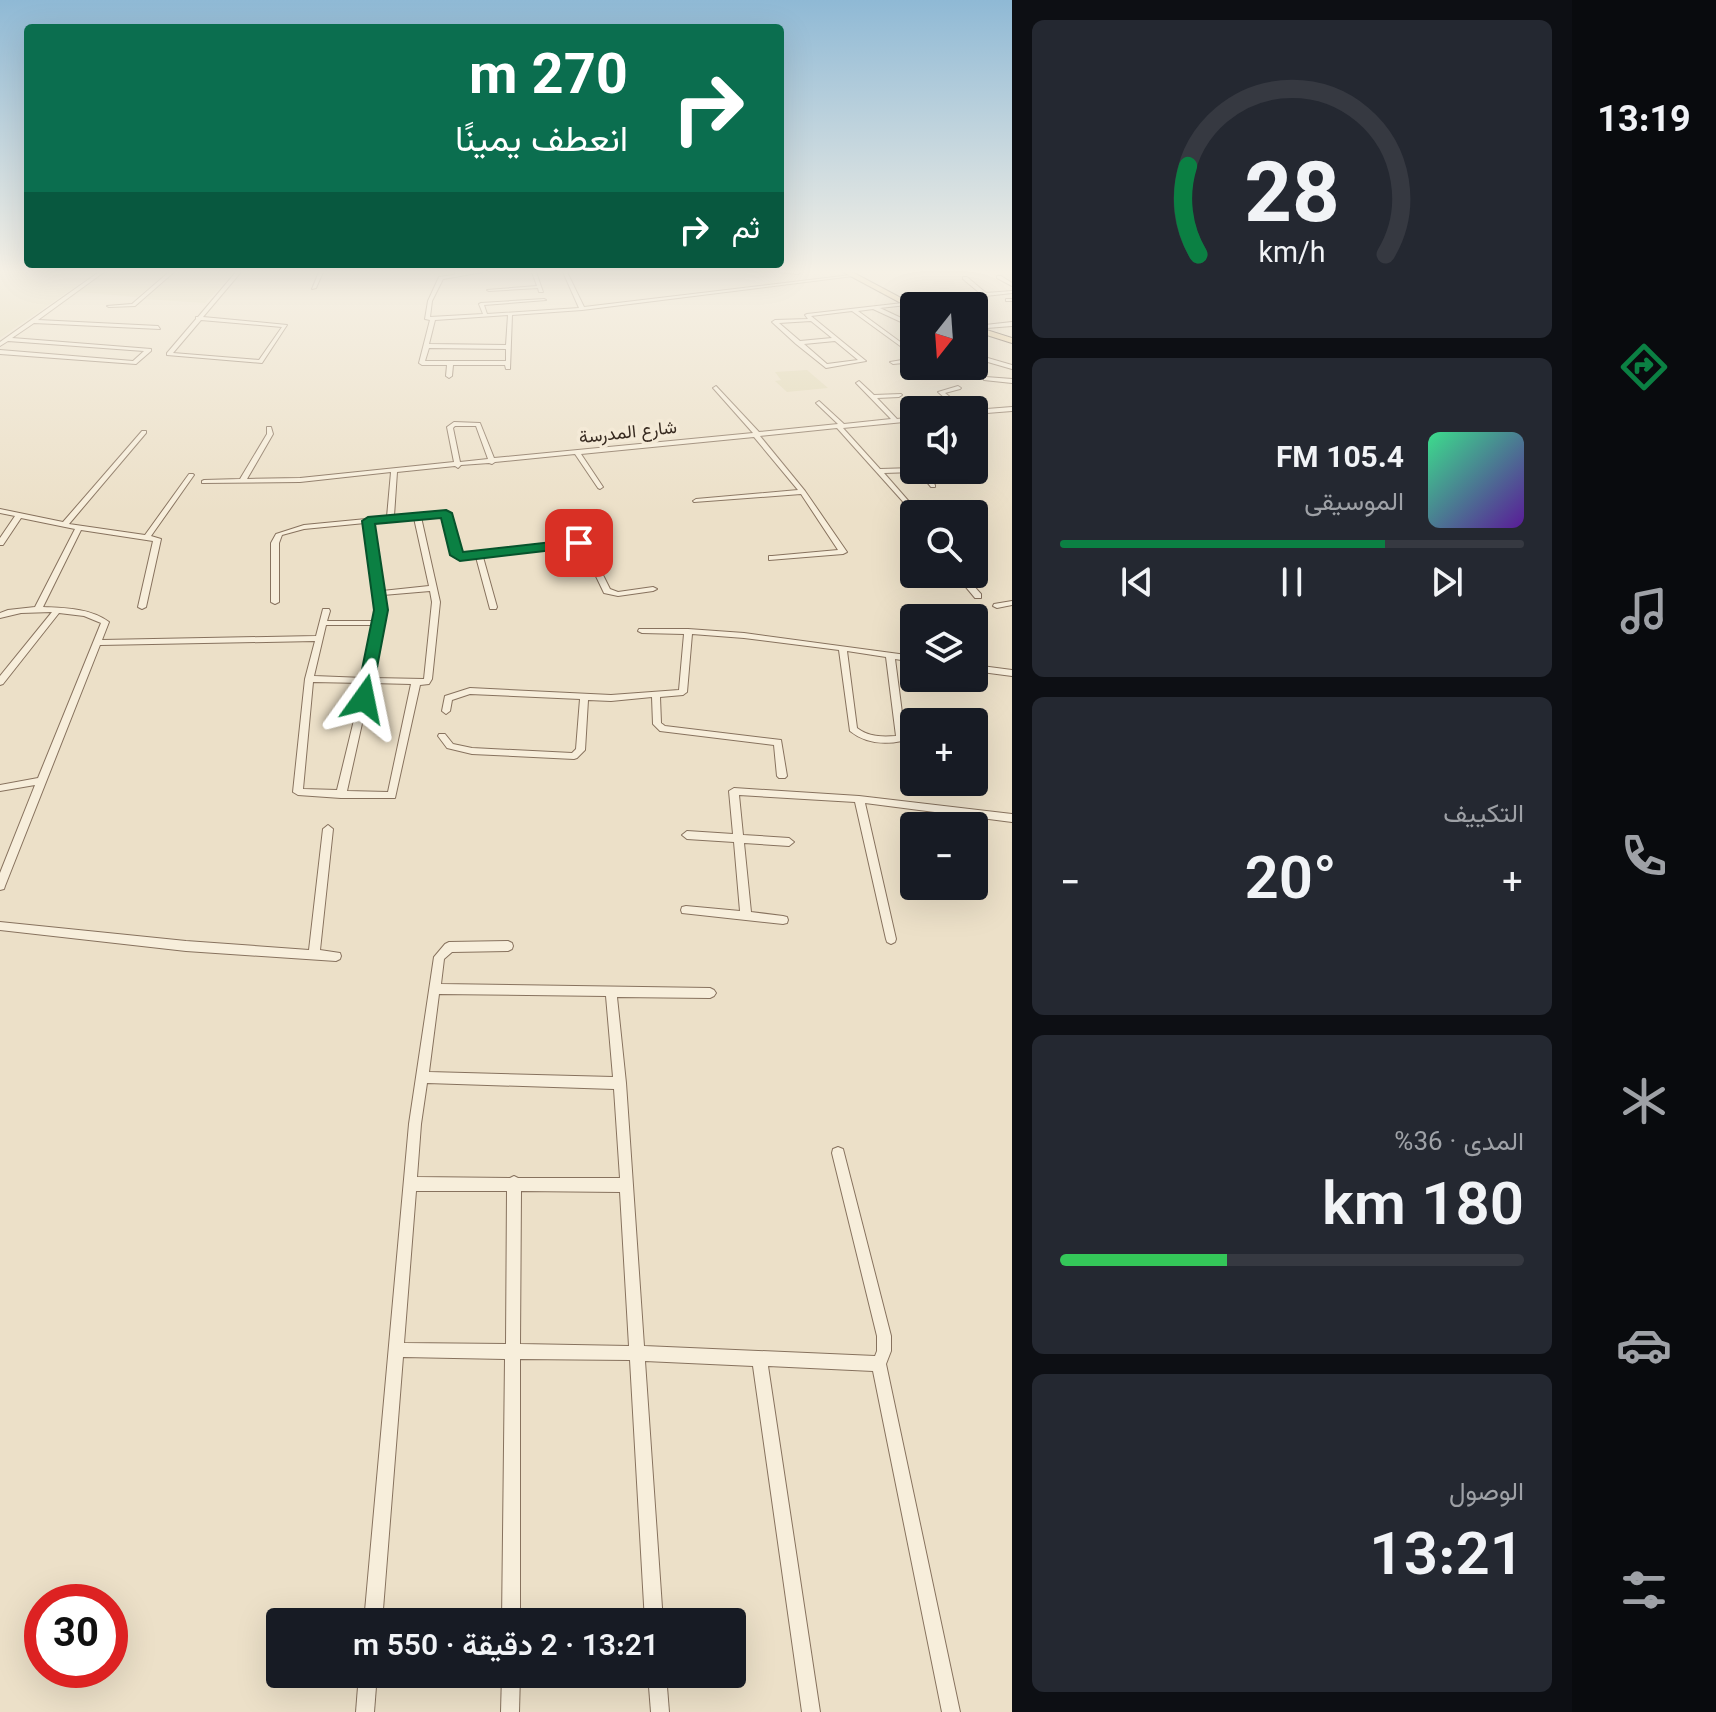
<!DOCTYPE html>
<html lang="ar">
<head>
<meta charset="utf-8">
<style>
	:root { --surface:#171b24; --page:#242831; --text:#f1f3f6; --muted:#9ea1a6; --line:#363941; --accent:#0b8043 }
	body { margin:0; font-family:Georgia,Vazirmatn,serif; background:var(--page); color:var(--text); direction:rtl; height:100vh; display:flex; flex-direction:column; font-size:30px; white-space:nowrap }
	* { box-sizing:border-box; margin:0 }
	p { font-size:26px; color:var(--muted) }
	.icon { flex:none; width:44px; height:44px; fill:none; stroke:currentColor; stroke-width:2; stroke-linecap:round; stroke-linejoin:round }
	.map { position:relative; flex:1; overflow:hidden; direction:ltr }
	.sheet { display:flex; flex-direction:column; gap:20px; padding:20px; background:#0d0f14; width:560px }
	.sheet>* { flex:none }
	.hud { position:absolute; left:24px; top:24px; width:760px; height:244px; border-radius:8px; box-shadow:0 8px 32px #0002; direction:rtl; background:#0b6e4f; color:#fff; overflow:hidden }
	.needle { width:52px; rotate:197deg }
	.controls { position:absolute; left:900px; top:292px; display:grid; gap:16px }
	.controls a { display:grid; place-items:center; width:88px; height:88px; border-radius:8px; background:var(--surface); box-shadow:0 8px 32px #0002; font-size:40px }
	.speed { position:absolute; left:24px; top:1584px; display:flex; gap:16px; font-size:40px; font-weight:700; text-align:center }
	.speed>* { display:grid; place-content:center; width:104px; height:104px; border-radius:50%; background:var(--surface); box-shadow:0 8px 32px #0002; line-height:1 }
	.speed .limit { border:12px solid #d22; background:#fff; color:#111 }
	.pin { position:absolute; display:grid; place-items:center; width:68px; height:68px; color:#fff; margin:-34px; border-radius:16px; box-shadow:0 4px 12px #0006 }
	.me { position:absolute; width:88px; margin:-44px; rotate:12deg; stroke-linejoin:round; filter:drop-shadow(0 0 6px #0008) }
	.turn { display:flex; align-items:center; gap:28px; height:168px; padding:0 24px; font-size:36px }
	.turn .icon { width:104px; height:104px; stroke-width:2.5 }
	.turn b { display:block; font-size:56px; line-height:68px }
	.then { display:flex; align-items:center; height:76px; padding:0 24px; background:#0003; gap:16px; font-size:30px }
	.big { font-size:60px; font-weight:600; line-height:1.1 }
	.sheet .card { flex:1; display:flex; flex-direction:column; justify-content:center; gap:12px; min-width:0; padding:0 28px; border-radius:12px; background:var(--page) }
	.sheet .dial { align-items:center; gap:0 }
	.dial svg { height:208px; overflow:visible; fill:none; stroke:var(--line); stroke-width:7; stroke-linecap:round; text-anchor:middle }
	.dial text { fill:var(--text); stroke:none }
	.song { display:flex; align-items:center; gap:24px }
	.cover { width:96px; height:96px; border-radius:12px; background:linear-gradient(135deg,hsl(150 70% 55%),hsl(270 70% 35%)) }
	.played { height:8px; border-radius:4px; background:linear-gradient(90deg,var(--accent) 70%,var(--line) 70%) }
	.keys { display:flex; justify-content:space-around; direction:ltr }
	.heat { display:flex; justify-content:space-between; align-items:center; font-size:44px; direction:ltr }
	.charge { height:12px; border-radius:6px; background:linear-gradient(90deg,#34c759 36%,var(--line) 0) }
	.trip { position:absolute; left:266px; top:1608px; width:480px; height:80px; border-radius:8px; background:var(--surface); box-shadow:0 8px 32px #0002; font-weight:600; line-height:80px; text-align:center; direction:rtl }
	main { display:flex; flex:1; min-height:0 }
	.menu { display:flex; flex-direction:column; width:144px; justify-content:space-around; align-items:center; background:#090b0e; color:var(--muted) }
	.menu .icon { width:56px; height:56px }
	.menu .selected { color:var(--accent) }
	.menu b { font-size:36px; color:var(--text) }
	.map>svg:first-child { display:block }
	.farmland { fill:#e1d8b6 }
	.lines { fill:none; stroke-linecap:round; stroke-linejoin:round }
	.street-casing { stroke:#87725e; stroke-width:2 }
	.primary-casing { stroke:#554132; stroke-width:2 }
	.street { fill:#f7eedb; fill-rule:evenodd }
	.primary { fill:#ecd3a3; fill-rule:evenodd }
	.route { fill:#0b8043; stroke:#07532c; stroke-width:2 }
	.labels { text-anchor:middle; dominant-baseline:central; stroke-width:7; stroke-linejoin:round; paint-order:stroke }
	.far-street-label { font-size:18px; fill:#382b21; stroke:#f4ead7 }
</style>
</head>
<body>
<main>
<nav class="menu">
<b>13:19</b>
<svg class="icon selected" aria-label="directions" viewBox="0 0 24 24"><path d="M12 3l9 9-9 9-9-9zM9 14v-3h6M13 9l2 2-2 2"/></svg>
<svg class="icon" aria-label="music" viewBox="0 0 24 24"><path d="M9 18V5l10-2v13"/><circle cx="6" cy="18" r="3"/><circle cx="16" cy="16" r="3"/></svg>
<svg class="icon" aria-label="phone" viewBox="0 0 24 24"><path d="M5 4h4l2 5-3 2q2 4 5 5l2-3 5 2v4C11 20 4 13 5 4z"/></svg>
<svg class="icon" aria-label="climate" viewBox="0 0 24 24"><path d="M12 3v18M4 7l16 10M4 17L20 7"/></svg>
<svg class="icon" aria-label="car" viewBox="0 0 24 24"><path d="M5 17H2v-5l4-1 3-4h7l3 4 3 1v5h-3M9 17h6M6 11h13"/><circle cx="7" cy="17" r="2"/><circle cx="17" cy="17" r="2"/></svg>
<svg class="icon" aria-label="filters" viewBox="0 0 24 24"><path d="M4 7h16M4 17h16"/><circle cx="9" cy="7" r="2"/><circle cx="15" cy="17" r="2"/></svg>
</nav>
<section class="sheet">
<div class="card dial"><svg viewBox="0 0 100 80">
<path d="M14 69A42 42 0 1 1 86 69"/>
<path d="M14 69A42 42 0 0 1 10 35" stroke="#0b8043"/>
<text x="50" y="56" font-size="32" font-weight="700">28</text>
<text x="50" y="72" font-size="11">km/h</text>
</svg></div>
<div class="card">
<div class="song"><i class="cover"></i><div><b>105.4 FM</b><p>الموسيقى</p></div></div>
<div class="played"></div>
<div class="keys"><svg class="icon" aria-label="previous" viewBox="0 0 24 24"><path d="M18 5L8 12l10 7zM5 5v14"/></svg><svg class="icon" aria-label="pause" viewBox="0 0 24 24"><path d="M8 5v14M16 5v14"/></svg><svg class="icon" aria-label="next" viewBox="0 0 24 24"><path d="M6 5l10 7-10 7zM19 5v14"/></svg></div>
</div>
<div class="card"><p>التكييف</p>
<div class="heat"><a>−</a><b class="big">20°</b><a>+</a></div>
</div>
<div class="card"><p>المدى · 36%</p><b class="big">180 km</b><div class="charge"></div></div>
<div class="card"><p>الوصول</p><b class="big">13:21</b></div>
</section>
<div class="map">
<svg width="1012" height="1712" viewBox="0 0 1012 1712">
	<rect width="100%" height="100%" fill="#ece0c8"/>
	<g class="farmland">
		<path d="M0 272H65L61 276 88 278 0 338Z"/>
		<path d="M105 272H168L137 297 77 292Z"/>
		<path d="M174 272H234L205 303 145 299Z"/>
		<path d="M807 370 828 388 787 392 775 381 781 380 775 372Z"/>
	</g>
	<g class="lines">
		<defs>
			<g id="street">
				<path d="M99 272H104L38 320 158 326 160 329 34 323 12 338 151 349V351L136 364 0 354V350L133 361 144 351 8 341 0 346V342Z"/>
				<path d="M169 272H174L135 306 109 307 107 306 132 304Z"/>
				<path d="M236 272H241L203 317 287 325 262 363 167 355V353L196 319V317H198ZM201 320 282 327 259 360 173 353Z"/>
				<path d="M319 272H323L316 288 312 289Z"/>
				<path d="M456 272H483L443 279 432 301 430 317 483 314 479 304 481 303 544 299 546 300 484 305 487 314 579 308 563 272H567L584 307 851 275 853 276 582 310 512 315 510 369H506L505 365H453L452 376 449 378 446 376 447 365H422L419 363 430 320 425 319 428 301 439 277 454 275ZM508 315 506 345 429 344 435 320ZM429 348 506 349V361H425Z"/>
				<path d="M532 272H536L543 292H539L538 288 489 291 487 290 537 286Z"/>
				<path d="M777 272H800V273L798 274Z"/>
				<path d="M997 276H1001L1012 283V286L997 278Z"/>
				<path d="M963 277H967L986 293 1012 291V293L880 308 914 324V328L873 309 858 311 914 352V356L852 311 811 316 866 361 826 368 796 344 772 322 775 320 808 319 805 315 807 314 981 294 963 279ZM811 321 832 338 800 341 779 323ZM835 341 858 360 827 364 804 344Z"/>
				<rect x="1006" y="299" width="6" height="2"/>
				<path d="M1012 322V326L974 329 976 326Z"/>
				<path d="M974 354 1012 365V369L974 358Z"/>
				<path d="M914 358V362L893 364 890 362Z"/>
				<path d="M986 377 1012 379V383L984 380V378Z"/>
				<path d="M859 381 874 395 901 394 902 395 899 397 877 398 897 419 914 417V421L843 428 880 469 914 468V470H923L935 485V487H931L917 470 914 472 884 473 912 505 910 512 914 516V523L912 522 904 512 906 505 837 428 760 436 805 491 847 552 843 554 769 560V556H772L838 550 801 494 694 502 693 501 696 499 798 490 754 437 581 454 603 487 600 489 598 488 575 454 495 462 492 464 489 463 461 465 458 468 455 466 397 472 394 516 442 511 449 514 461 555 583 541 587 543 610 589 618 592 653 587 657 589 653 591 618 596 604 593 581 545 483 557 497 607 496 609H490L476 557 460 559 454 557 444 516 421 517 440 602 432 679 429 684 420 685 395 798H341L298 795 293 792 305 679 315 641 100 645 5 886 4 889 0 890V873L35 785 0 791V785L38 778 101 623 84 616 59 613 3 684 0 685V676L52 612 21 613 0 618V613L8 610 35 607 75 529 21 518 3 545H0V538L15 516 0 513V509L63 522 142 431H146V433L69 524 145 535 189 474H193L194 475 151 536 161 539 146 607 142 609 138 607 153 541 81 530 43 607C64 608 91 608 109 622L102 640 316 636 323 609H329L330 611 327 621H375L377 610 365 523 304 529 282 535 279 543V602L275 604 271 602V543L276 534 304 525 387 517 391 472 300 482 202 483V481L204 480 240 479 267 434V427H271L273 434 247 479 300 478 454 462 447 427 454 422 480 423 494 458 753 433 714 389 713 388 716 386 759 432 838 424 817 404 816 403 819 401 844 424 891 419 857 384 856 383ZM455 426H476L488 459 460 462 453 428ZM414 518 429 586 382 591 372 522ZM430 591 432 602 424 679 373 678 385 610 383 595ZM326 625H374L364 678 314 676ZM313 682 363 683 337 790 303 789ZM371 683 411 684 388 792 347 791Z"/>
				<path d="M958 386 961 388 960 389 945 393 966 410H959L938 392Z"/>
				<path d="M1012 407V411L974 414V410Z"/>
				<path d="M907 450 914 457V463L912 462 904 452Z"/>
				<path d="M955 574H963L981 594V598H975Z"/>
				<path d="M1012 601V605L997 608 993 606 994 604Z"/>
				<path d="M639 629H688L744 633 914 656V662L895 659 905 736 902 741C883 745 865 743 850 731L839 650 744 638 692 634 687 692 683 695 660 697 661 723 665 726 781 740 787 776 785 778H779L777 776 774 745 660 731 653 724 652 697 611 701 588 700 585 750 577 758 574 759 472 754 447 748 438 736 439 734H445L453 744 472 748 572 753 576 749 580 699 470 694 452 700 450 711 446 714 442 711 445 696 470 688 611 695 679 690 684 634 642 633 638 631ZM847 651 886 657 896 736C882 737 869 737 857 728Z"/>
				<path d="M974 665 1012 670V676L974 671Z"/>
				<path d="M734 788 859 796 1012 814V822L865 803 896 939 895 942 891 944 887 942 886 939 855 802 739 795 743 835 789 838 794 842 789 846 744 843 751 912 783 916 787 917 788 920 787 923 783 924 682 913 681 910 682 907 686 906 740 911 734 842 687 839 682 835 687 831 733 834 729 791Z"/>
				<path d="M328 825 333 829 320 950 340 953 341 956 340 959 336 961 186 951 0 930V922L186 941 309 950 323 829Z"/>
				<path d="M508 941 512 943 513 946 512 949 508 951 452 952 444 959 441 984 710 988 714 990 716 993 714 996 710 998 617 997 626 1083 644 1346 875 1356 877 1351V1336L832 1153 833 1149 838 1147 843 1149 891 1336V1351L886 1364 960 1712H942L873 1371 768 1366 820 1712H802L753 1366 645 1361 663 1622H645L630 1360 520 1359V1622H502L505 1359 403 1357 382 1622H364L409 1124 434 957 445 944 449 942ZM439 994 606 996 613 1077 429 1072ZM427 1083 614 1089 620 1178H518L514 1176 510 1178 417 1177 421 1124ZM416 1191H507L506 1344 404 1343ZM521 1191 620 1192 629 1346 520 1344Z"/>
				<path d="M359 1674H377L374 1712H356Z"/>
				<path d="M502 1674H520L519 1712H501Z"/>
				<path d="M648 1674H666L669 1712H651Z"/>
			</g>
			<g id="primary">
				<path d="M843 272H852L916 306 914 310Z"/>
				<path d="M974 326 1012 338V343L974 331Z"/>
			</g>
		</defs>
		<use href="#street" class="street-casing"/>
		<use href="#primary" class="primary-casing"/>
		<use href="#street" class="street"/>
		<use href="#primary" class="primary"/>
	</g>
	<linearGradient id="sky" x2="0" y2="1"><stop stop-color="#8fb9d5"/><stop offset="0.53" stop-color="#f6f1e6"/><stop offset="1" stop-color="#f6f1e6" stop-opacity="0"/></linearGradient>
	<rect width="1012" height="512" fill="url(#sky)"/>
	<path class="route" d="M446 510 452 513 463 552 579 539 585 543 579 547 460 561 450 555 441 518 375 524 388 610 371 699 364 705 358 703 356 699 374 610 362 521 368 517Z"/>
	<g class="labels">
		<g class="far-street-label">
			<text transform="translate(628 434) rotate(-6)">شارع المدرسة</text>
		</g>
	</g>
</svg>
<div class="controls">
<a><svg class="needle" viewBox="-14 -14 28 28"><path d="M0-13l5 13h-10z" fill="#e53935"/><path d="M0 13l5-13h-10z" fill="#9ea1a6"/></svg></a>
<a><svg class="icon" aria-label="sound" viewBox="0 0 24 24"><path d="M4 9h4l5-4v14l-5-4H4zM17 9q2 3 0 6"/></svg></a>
<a><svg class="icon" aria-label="search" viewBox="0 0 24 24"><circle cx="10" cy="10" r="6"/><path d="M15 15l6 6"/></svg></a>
<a><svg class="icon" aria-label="layers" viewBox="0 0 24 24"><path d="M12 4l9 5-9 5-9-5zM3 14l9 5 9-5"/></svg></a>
<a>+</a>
<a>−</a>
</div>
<div class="speed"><div class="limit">30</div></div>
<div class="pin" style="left:579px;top:543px;background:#d93025"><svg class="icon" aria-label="arrive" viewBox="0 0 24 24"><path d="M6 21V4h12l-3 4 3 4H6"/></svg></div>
<svg class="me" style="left:364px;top:699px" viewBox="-20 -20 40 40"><path d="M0-17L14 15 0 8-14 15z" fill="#0b8043" stroke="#fff" stroke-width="4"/></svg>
<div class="trip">13:21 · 2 دقيقة · 550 m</div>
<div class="hud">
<div class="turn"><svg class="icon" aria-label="right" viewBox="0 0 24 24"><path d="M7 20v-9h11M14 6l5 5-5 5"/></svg><div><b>270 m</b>انعطف يمينًا</div></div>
<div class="then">ثم<svg class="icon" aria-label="right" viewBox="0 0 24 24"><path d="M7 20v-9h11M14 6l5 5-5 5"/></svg></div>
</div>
</div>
</main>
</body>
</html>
